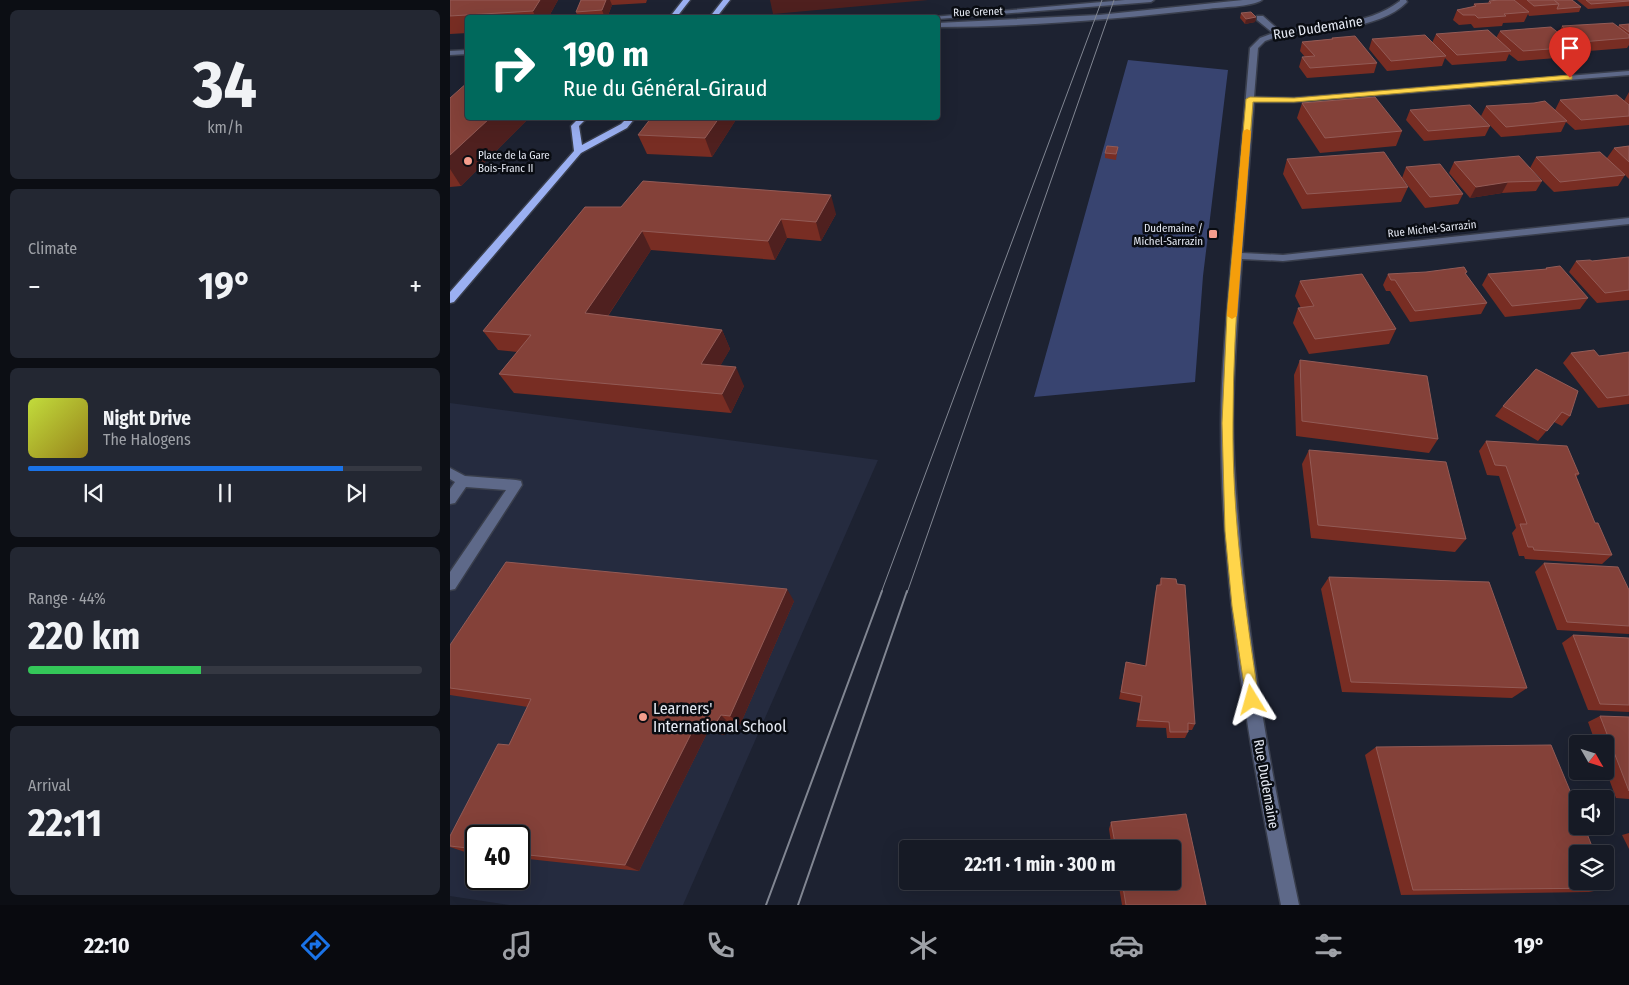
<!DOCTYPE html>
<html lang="en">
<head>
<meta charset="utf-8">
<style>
	:root { --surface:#161a25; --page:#232732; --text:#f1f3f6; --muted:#9ea1a7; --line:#353842; --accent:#1a73e8 }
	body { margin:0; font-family:"Fira Sans Condensed",sans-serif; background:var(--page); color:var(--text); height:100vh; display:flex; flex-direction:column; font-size:19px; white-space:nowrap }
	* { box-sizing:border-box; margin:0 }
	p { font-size:16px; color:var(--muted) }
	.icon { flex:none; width:28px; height:28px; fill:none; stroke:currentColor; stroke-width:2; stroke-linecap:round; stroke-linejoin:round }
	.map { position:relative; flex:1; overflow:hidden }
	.panel { display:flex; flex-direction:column; gap:10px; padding:10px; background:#0c0e14; width:450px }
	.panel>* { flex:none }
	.banner { position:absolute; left:15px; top:15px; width:475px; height:105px; border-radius:5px; box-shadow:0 5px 20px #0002,0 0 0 1px var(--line); background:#00695c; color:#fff; overflow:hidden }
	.needle { width:32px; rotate:129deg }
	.fabs { position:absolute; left:1119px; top:735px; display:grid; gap:10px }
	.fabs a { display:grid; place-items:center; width:45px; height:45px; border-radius:5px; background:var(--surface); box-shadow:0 5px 20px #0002,0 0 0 1px var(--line); font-size:25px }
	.speed { position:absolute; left:15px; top:825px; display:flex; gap:10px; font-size:25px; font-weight:700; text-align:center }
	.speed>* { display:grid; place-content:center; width:65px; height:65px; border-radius:50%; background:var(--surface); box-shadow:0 5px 20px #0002,0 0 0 1px var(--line); line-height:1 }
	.speed .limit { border:2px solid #111; border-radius:8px; background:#fff; color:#111 }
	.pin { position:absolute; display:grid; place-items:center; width:42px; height:42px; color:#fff; margin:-51px -21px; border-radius:50% 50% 50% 0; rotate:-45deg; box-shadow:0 0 5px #0007 }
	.pin .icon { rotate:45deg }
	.me { position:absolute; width:55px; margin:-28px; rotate:352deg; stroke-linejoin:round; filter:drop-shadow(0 0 4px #0008) }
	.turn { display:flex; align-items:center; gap:18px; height:105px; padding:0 15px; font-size:22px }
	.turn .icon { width:65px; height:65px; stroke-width:2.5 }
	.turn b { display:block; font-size:35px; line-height:42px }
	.big { font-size:38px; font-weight:700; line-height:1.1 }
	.panel .card { flex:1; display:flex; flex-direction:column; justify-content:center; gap:8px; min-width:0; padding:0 18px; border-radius:8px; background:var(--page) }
	.panel .dial { align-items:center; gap:0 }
	.dial b { font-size:65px; line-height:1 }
	.song { display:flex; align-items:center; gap:15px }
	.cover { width:60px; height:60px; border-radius:8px; background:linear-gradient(135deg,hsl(70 70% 55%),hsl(50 70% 35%)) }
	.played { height:5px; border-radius:2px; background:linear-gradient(90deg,var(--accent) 80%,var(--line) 80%) }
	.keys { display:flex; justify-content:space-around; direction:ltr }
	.heat { display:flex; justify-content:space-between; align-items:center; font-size:28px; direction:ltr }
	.charge { height:8px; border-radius:4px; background:linear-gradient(90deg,#34c759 44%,var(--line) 0) }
	.trip { position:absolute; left:449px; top:840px; width:282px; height:50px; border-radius:5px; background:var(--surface); box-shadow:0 5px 20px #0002,0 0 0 1px var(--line); font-weight:700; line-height:50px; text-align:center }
	.dock { display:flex; height:80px; justify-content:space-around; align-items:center; background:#090a0f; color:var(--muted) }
	.dock .icon { width:35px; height:35px }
	.dock .on { color:var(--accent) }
	.dock b { font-size:22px; color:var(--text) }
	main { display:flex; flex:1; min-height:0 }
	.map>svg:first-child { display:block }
	.built { fill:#252b3f; fill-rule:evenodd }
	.green { fill:#384470 }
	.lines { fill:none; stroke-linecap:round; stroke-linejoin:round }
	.minor-casing { stroke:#393e4c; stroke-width:3 }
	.major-casing { stroke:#393e4c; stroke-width:3 }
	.minor { fill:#5e6989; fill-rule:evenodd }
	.major { fill:#9bb0f2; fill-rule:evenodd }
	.tram-far1 { stroke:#818692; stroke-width:1 }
	.tram { stroke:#818692; stroke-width:2 }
	.wall { fill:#782d23 }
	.shaded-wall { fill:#4f201f }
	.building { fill:#844139; stroke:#935b56 }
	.route { fill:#ffd54a; stroke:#a68a30 }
	.slow { fill:#f59e0b }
	.poi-dot { fill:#f49d8c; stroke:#090c12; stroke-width:2 }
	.labels { text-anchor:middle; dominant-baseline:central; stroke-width:5; stroke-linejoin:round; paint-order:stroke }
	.far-street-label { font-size:11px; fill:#e4e8f2; stroke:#090c12 }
	.far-poi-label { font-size:11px; fill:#e4e8f2; stroke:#090c12; text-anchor:start }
	.street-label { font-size:14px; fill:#e4e8f2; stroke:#090c12 }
	.near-poi-label { font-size:16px; fill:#e4e8f2; stroke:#090c12; text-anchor:start }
</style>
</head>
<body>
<main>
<section class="panel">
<div class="card dial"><b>34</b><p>km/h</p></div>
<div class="card"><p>Climate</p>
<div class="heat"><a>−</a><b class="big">19°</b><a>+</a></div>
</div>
<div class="card">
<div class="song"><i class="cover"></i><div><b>Night Drive</b><p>The Halogens</p></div></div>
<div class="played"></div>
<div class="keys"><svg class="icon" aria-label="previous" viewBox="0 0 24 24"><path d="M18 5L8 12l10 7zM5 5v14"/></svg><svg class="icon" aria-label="pause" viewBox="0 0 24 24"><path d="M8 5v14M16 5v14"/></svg><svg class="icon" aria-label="next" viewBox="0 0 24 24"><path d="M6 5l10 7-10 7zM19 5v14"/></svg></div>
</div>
<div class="card"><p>Range · 44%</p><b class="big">220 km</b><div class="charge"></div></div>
<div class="card"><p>Arrival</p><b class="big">22:11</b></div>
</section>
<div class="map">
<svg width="1179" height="905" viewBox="0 0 1179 905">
	<rect width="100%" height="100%" fill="#1d2231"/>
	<path class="built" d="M0 403 428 460 233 905H59L0 896ZM26 836H69V879H26Z"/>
	<path class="green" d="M678 60 778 70 753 276 745 382 584 397Z"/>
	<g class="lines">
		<defs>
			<g id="minor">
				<path d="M675 0H704L701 2 488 19V18H471Z"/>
				<path d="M793 0H812C802 7 770 7 757 9 668 19 577 27 488 27V23L649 15Z"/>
				<path d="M950 0H956L957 2C929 31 868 29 829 36L815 41 808 48 804 97 844 98 1179 71V75L844 102H804L792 253 833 255 1179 218V224L833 261 792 259C788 314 783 368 783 422 783 465 787 508 791 550 802 670 824 788 849 905H831C799 747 771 586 771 424 771 370 777 317 781 264 788 192 794 120 800 48L810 38 823 33 807 20V16H813L830 31C870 24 916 27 950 1Z"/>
				<path d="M18 50V54L0 55V51Z"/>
				<path d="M0 468 15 476 66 480 71 481 72 485 5 589 0 590V572L56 490 16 487 5 503 0 504V489L5 482 0 479Z"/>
			</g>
			<g id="major">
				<path d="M233 0H240L226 18H219Z"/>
				<path d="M273 0H280L266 18H259Z"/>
				<path d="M129 118H137L129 126 132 145 171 124 177 118H185L177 128 131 153 4 302 0 303V292L124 151 121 126Z"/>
			</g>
		</defs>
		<use href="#minor" class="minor-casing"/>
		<use href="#major" class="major-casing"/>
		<use href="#minor" class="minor"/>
		<use href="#major" class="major"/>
		<g class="tram-far1">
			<path d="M431 593 652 0"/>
			<path d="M457 593 664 0"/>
		</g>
		<g class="tram">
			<path d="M316 905 432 591"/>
			<path d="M348 905 457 591"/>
		</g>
	</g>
	<g class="wall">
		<path d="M0 0H108L98 18H18V33L0 34Z"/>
		<path d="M131 0H197L196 3 162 5 157 18H128L126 12Z"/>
		<path d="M1043 0H1122L1131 7 1129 12 1079 16 1078 14 1074 22 1053 23 1052 26 1024 28 1021 24 1009 25 1003 20 1007 10 1023 7 1024 4 1038 3 1039 1Z"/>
		<path d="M1127 0H1179V6L1138 9Z"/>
		<path d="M791 13 806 17 805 22 795 24 790 18Z"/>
		<path d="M1179 24V45L1177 48 1126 52 1124 50 1120 57 1068 61 1059 54 1056 61 1002 65 995 58 992 66 937 71 919 49 922 39 982 43 986 34 1046 38 1050 31 1109 33 1112 26 1168 27 1169 25Z"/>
		<path d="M882 38 927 63 924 73 857 78 849 67 852 57H855L850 51 852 42 881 39Z"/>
		<path d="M1179 92V125L1125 130 1116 122 1111 132 1051 137 1031 116 1036 106 1105 110 1110 100 1174 101Z"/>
		<path d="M0 98 18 118H79L11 186 0 187Z"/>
		<path d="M852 103 952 131 946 146 870 153 847 118Z"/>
		<path d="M960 110 1040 126 1035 136 974 141 956 120Z"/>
		<path d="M201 118H287L262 157 197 154 188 135Z"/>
		<path d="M1179 146V179L1175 175 1168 186 1104 192 1080 168 1086 157 1157 158 1164 148Z"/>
		<path d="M668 147 666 160 655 158V153Z"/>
		<path d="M837 159 958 187 951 202 852 209 833 174Z"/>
		<path d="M1004 162 1092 181 1086 191 1052 193 1020 198 999 173Z"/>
		<path d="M956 167 1013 194 1008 204 975 208 952 178Z"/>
		<path d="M135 207 386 214 371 241 337 238 325 260 201 250 158 316 272 330 280 349 270 366 294 386 281 413 64 393 49 374 67 352 48 350 33 331Z"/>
		<path d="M1179 257V300L1147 303 1119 272 1126 261H1142Z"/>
		<path d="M1096 268 1138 298 1130 309 1055 317 1032 285 1038 274 1095 269Z"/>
		<path d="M938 274 1016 275 1037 303 1031 314 960 322 940 291H936L933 285Z"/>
		<path d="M850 281 946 329 939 344 859 354 843 323 848 308H851L845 296Z"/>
		<path d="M1179 352V404L1148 408 1113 363 1121 353 1149 356Z"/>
		<path d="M850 360 988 439 979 453 846 436 844 375Z"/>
		<path d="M1086 369 1120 416 1112 426 1104 422 1088 441 1045 416 1053 406Z"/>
		<path d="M1036 441 1129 474 1126 477 1145 523 1162 555 1152 564 1075 559 1074 556H1069L1062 533 1066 528 1049 476 1037 475 1029 451Z"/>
		<path d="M859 450 1016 539 1005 552 861 538 852 464Z"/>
		<path d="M1094 563 1179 590V634L1107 630 1085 572Z"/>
		<path d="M879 577 1077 688 1062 698 892 692 871 589Z"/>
		<path d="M711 578 745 724 742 730H738V732L735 738H717L716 728 686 727 690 703 669 699 676 662 695 666 705 594 707 585H709Z"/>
		<path d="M344 601 290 725H281L274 735 258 731 189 871 69 858V836H26V853L15 852 0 847V836L59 745 78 707 0 695V645Z"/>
		<path d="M1123 635 1179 638V712L1138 710 1112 643Z"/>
		<path d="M1150 716 1179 717V799L1166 798 1155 768V744H1146L1138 722Z"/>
		<path d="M926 747 1159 888 1139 892 951 895 915 755Z"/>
		<path d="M736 814 756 905H672L668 881H722V849H662L659 829 661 822Z"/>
		<path d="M1179 833V849L1172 835Z"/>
	</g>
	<g class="shaded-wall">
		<path d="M90 0H108L98 18H86L83 11Z"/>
		<path d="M156 0H160L162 5 157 18H155L152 10Z"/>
		<path d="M320 0H478L323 14Z"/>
		<path d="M806 17 805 22 795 24 796 19Z"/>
		<path d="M40 118H79L11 186 0 169V155Z"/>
		<path d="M269 118H287L262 157 255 138Z"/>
		<path d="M1058 182 1052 193 1020 198 1026 187Z"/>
		<path d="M381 195 386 214 371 241 366 222Z"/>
		<path d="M331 219 337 238 325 260 318 241Z"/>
		<path d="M192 231 201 250 147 332 135 313Z"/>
		<path d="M272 330 280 349 261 382 251 364Z"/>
		<path d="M286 367 294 386 281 413 272 394Z"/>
		<path d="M337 589 344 601 290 725 280 716Z"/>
		<path d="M271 715 281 725 274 735 264 726Z"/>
		<path d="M247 722 258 731 189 871 175 865Z"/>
	</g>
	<g class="building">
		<path d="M0 0H90L83 11 0 16Z"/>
		<path d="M131 0H156L152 10 126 12Z"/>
		<path d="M1048 0H1064L1079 12 1054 14 1056 16 1028 18 1025 15H1013L1007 10 1026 6 1024 4 1041 3 1039 1Z"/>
		<path d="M1077 0H1104L1109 4 1084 6Z"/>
		<path d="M1104 0H1122L1131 7 1107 9 1109 4Z"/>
		<path d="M1136 0H1179V1L1141 4Z"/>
		<path d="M801 12 806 17 796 19 791 13Z"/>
		<path d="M1163 23 1179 35V38L1131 42 1112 26Z"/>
		<path d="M1179 24V32L1169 25Z"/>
		<path d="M1101 27 1126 47 1073 51 1050 31Z"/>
		<path d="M1038 30 1061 51 1007 55 986 34Z"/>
		<path d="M975 35 996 56 941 61 922 39Z"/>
		<path d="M905 36 927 63 860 68 852 57 865 56 852 42 883 39 882 38Z"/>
		<path d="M18 82V118H40L0 155V98Z"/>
		<path d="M1167 95 1179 105V116L1131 120 1110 100Z"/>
		<path d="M925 97 952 131 875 138 852 103Z"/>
		<path d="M1095 101 1117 121 1056 127 1036 106 1084 103Z"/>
		<path d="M1020 105 1040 126 978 131 960 110Z"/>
		<path d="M201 118H269L255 138 188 135Z"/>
		<path d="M657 146 668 147 666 154 655 153Z"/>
		<path d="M1179 146V162L1164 148Z"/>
		<path d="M934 152 958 187 857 194 837 159Z"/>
		<path d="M1150 152 1175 175 1110 182 1086 157Z"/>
		<path d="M1069 156 1092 181 1058 182 1026 187 1004 162Z"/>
		<path d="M990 164 1013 194 980 197 956 167Z"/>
		<path d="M193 181 381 195 366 222 331 219 318 241 192 231 135 313 272 330 251 364 286 367 272 394 49 374 81 335 33 331 135 207H171Z"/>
		<path d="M1179 257V290L1155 293 1126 261 1140 260 1142 261Z"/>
		<path d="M1110 266 1138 298 1062 306 1038 274 1097 269 1096 268Z"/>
		<path d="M1014 267 1017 272 1015 273 1037 303 965 311 945 280H941L938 274 976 272Z"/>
		<path d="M912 274 946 329 865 339 848 308 864 306 850 281Z"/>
		<path d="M1144 350 1149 356 1179 352V395L1157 398 1121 353Z"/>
		<path d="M850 360 977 376 988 439 852 421Z"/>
		<path d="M1086 369 1128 391 1120 416 1112 412 1097 431 1053 406Z"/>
		<path d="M1036 441 1117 446 1129 474H1125L1145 523H1148L1162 555 1084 550 1083 547H1078L1070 524H1077L1056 466 1045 465Z"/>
		<path d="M859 450 996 462 1016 539 868 525Z"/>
		<path d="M56 562 337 589 280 716 271 715 264 726 247 722 175 865 69 854V836H26V849L0 846V836L48 744 59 745 81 699 0 688V645Z"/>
		<path d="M1094 563 1168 567 1179 590V626L1117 622Z"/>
		<path d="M879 577 1039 582 1077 688 901 682Z"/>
		<path d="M711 578 726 579 727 584 735 585 745 724 738 723V732H720L719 722 688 720 692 696 671 692 676 662 696 666 707 585H711Z"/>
		<path d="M1123 635 1179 638V705L1150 704Z"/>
		<path d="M1150 716 1179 717V791Z"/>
		<path d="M1101 745 1128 810V826H1134L1145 854H1128V881H1155V879L1159 888 963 890 926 747Z"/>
		<path d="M736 814 756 905H676L672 881H722V849H666L661 822Z"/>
	</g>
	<path class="route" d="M1120 75 1122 76V79L844 102H803C795 208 783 315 783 422 782 515 795 608 809 700L807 705 802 707 797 705 782 606 775 531 772 423 777 313 796 99 800 97 844 98Z"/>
	<path class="slow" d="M797 129 801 131 787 316 782 319 777 316 793 131Z"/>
	<g class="poi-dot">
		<circle cx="18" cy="161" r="5"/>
		<rect x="758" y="229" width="10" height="10" rx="2.5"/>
		<circle cx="193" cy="717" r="5"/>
	</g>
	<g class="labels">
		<g class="far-street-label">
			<text transform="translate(528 12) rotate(-2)">Rue Grenet</text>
			<text transform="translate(982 229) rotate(-6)">Rue Michel-Sarrazin</text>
		</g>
		<g class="far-poi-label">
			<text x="28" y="155">Place de la Gare<tspan x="28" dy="13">Bois-Franc II</tspan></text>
			<text x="753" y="228" text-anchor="end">Dudemaine /<tspan x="753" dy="13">Michel-Sarrazin</tspan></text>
		</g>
		<g class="street-label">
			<text transform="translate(868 28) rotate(-9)">Rue Dudemaine</text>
			<text transform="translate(816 784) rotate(80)">Rue Dudemaine</text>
		</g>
		<g class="near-poi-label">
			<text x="203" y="708">Learners'<tspan x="203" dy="18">International School</tspan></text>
		</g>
	</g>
</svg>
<div class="fabs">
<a><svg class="needle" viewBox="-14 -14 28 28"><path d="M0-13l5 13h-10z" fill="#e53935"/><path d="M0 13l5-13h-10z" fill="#9ea1a7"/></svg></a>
<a><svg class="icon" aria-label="sound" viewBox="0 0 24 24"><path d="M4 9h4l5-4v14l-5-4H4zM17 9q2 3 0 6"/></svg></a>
<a><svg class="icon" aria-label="layers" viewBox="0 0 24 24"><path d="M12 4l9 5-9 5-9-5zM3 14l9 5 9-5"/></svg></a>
</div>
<div class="speed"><div class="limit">40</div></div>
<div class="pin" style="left:1120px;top:78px;background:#d93025"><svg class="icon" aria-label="arrive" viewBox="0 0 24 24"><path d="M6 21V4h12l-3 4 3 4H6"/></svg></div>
<svg class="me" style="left:802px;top:700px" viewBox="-20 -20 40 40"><path d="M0-17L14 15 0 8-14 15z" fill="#ffd54a" stroke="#fff" stroke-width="4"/></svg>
<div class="trip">22:11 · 1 min · 300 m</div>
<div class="banner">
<div class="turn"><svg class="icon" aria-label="right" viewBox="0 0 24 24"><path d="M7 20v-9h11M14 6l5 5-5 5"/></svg><div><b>190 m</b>Rue du Général-Giraud</div></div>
</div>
</div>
</main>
<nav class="dock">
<b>22:10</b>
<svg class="icon on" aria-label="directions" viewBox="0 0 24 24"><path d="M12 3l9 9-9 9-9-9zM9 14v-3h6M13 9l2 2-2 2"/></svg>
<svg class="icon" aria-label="music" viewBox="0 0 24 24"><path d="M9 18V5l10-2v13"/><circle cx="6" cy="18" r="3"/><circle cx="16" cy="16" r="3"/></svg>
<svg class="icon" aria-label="phone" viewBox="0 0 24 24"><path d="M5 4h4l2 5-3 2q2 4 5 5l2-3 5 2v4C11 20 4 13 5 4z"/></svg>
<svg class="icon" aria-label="climate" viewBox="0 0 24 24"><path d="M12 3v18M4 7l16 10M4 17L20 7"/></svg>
<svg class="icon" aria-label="car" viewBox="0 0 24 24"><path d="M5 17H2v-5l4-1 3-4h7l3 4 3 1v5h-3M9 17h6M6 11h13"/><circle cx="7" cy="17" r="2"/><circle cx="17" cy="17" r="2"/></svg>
<svg class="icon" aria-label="filters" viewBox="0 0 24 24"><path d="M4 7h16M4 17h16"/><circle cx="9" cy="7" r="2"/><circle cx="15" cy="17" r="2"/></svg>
<b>19°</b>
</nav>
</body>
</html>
